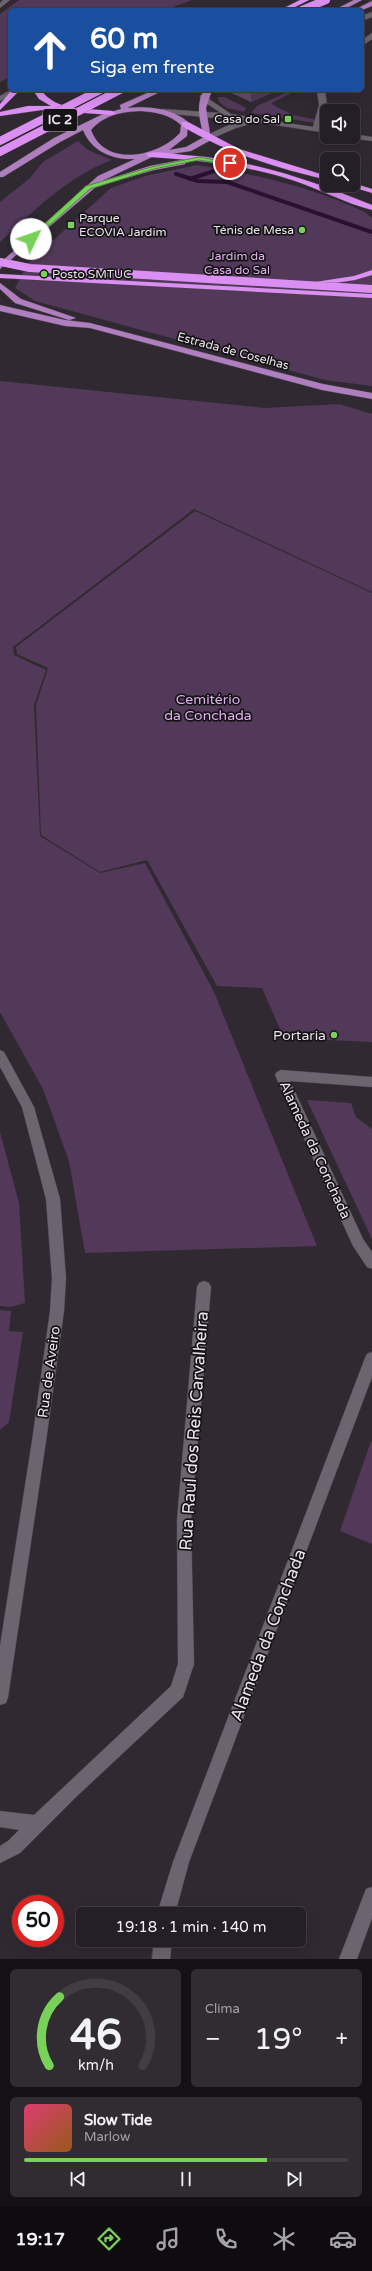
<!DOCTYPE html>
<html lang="pt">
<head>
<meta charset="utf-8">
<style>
	:root { --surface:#241f26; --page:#302c32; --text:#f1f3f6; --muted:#a3a2a7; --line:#413d43; --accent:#78d259 }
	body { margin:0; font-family:"Varela Round",sans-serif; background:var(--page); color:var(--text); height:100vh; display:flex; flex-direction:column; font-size:15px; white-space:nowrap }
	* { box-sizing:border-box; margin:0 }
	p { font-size:13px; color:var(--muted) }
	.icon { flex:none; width:22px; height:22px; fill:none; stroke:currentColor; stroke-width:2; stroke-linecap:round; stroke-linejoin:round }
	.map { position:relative; height:1959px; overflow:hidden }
	.details { display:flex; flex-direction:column; gap:10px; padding:10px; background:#141115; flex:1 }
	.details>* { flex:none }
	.banner { position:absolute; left:8px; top:8px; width:356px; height:84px; border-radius:6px; box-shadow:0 4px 16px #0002,0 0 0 1px var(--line); background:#1a4fa0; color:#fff; overflow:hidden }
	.fabs { position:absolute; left:320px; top:104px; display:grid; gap:8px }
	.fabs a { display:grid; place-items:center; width:40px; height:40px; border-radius:6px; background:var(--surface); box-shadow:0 4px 16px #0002,0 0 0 1px var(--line); font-size:20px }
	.speed { position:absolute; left:12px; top:1895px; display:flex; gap:8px; font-size:20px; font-weight:700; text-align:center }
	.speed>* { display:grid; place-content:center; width:52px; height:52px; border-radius:50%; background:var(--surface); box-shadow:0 4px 16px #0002,0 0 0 1px var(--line); line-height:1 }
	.speed .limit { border:6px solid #d22; background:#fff; color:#111 }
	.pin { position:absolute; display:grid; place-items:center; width:34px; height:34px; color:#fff; margin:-17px; border:2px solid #fff; border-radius:50%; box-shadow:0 1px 4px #0007 }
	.me { position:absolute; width:44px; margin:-22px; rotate:48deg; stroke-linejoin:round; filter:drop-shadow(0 0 3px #0008) }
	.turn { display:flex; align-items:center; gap:14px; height:84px; padding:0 16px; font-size:18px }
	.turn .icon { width:52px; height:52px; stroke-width:2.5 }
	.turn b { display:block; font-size:28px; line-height:34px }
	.big { font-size:30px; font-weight:600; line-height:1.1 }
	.details .tile { flex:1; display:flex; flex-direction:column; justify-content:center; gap:6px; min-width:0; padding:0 14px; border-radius:6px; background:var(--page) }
	.details .dial { align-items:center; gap:0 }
	.dial svg { height:104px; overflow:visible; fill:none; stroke:var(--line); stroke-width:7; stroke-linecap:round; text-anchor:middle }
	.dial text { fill:var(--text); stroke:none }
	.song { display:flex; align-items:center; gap:12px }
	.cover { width:48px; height:48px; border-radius:6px; background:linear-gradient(135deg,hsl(340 70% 55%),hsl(30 70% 35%)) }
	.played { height:4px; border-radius:2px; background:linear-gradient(90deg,var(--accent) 75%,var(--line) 75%) }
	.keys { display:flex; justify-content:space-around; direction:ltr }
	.heat { display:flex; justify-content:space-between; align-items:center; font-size:22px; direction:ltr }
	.details .tiles { flex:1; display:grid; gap:10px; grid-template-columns:1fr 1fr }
	.tile:last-child { grid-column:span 2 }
	.trip { position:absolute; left:76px; top:1907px; width:230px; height:40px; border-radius:6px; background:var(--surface); box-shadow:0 4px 16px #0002,0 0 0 1px var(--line); font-weight:600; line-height:40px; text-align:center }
	.dock { display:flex; height:64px; justify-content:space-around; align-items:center; background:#0e0c0f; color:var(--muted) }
	.dock .icon { width:28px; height:28px }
	.dock .selected { color:var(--accent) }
	.dock b { font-size:18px; color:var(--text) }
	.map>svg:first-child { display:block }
	.green { fill:#523959 }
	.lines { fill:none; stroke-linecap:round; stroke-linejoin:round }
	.stream { stroke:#2a1131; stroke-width:4 }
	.minor-casing { stroke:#4a444c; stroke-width:1 }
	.major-casing { stroke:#4a444c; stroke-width:1 }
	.highway-casing { stroke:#4a444c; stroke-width:1 }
	.minor { fill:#6c646f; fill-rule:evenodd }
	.major { fill:#af7ebe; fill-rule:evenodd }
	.highway { fill:#dc8ff2; fill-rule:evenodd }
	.highway-bridge-casing { stroke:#4a444c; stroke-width:8; stroke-linecap:butt }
	.highway-bridge { stroke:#dc8ff2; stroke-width:8 }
	.wall { fill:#614969 }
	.shaded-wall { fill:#4f3c55 }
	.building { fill:#71557a; stroke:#4f3c55 }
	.route { fill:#78d259; stroke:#4e883a }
	.poi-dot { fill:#78d259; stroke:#161317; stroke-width:1.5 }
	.labels { text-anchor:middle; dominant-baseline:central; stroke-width:3.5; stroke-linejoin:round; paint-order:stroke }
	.far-poi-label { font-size:12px; fill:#e9e4ea; stroke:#161317; text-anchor:end }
	.far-park-label { font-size:12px; fill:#dfb0ed; stroke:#161317 }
	.far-street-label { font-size:12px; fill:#e9e4ea; stroke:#161317 }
	.shield { fill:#161317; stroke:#aaa5ab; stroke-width:1 }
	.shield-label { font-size:13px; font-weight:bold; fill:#e9e4ea }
	.park-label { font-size:14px; fill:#dfb0ed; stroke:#161317 }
	.poi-label { font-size:14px; fill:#e9e4ea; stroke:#161317; text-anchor:end }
	.street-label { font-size:14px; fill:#e9e4ea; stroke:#161317 }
	.near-street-label { font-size:17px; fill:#e9e4ea; stroke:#161317 }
</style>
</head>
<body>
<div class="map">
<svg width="372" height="1959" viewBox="0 0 372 1959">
	<rect width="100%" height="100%" fill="#302932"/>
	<g class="green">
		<path d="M19 0H192L165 10H10V77L0 82V14Z"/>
		<path d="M292 90H297L272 103 273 105 293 115 317 120 315 123 251 113 257 106Z"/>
		<path d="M218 97H225L246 108 244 112 227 108 219 102Z"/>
		<path d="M78 141 88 150 112 160C67 177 35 210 0 242V202L30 178 43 162Z"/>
		<path d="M197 165C247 173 295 183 342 202 353 207 364 210 372 218V386L325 380 35 301 15 288 28 263 111 188 145 176Z"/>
		<path d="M0 381 265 408 339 404 372 414V592L194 509 13 647 14 655 46 670 34 705 40 836 100 873 145 863 214 992 317 1246 85 1253 69 1161 43 1089 0 1012Z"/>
		<path d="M195 511 372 593V1042L284 1038 262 988 217 986 147 860 100 872 41 835 36 705 48 668 17 654 16 647Z"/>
		<path d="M307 1100 351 1103 356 1117 372 1129V1239Z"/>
		<path d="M0 1132 19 1203 25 1303 10 1307 0 1306Z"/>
		<path d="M0 1310 11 1311 9 1331 23 1332 9 1422 0 1430Z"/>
		<path d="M371 1441 372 1442V1544L340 1531Z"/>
	</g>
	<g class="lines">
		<g class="stream">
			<path d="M176 174 198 181 227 182 230 177 227 168"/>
			<path d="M190 179 217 170"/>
			<path d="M227 182 372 232"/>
		</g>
		<defs>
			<g id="minor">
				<path d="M3 0H10L0 8V3Z"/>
				<path d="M372 12V17L362 21V16Z"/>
				<path d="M372 33V39L362 46V40Z"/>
				<path d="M11 90 19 91 0 101V96Z"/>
				<path d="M317 90H325L327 105 320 128 327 129V133L256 122 236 128 208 140H205V136L231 124 247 121 162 113 158 111 162 109 221 113 200 99V95H203L231 114 313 127 319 105Z"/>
				<path d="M353 134 372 137V141L350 138 353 137Z"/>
				<path d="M0 1050 4 1052 34 1107 60 1199 66 1278 64 1311 46 1441 8 1697 6 1703 0 1705V1646L32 1441 50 1311 52 1278 46 1199 22 1107 0 1067Z"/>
				<path d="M281 1070 372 1077V1087L290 1081 363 1239 372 1252V1269L367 1267 353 1246 275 1075 277 1072Z"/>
				<path d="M204 1281 209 1283 211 1287 191 1520 194 1664 183 1697 75 1798 20 1853 0 1863V1846L8 1841 19 1830 0 1827V1811L34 1815 171 1686 178 1664 177 1520 197 1287 199 1283Z"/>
				<path d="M372 1352V1377L189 1862 175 1914H157L173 1862 365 1358 367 1354Z"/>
				<path d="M372 1887V1918L357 1959H339L366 1889Z"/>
				<path d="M154 1940H172L170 1959H152Z"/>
			</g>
			<g id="major">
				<path d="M354 0H362L343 10H334Z"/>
				<path d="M372 1V6L362 10H354Z"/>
				<path d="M154 90H164L127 108C149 106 171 108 188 122L187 136 169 150 186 147 204 137C200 120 195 106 204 90H212L206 108 211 140 191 151 152 157 104 180 0 269V263L98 176 135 159C113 160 92 152 83 130L60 142 3 177H0V172L54 138 101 115 121 109 120 105ZM140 111C155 112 169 114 181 125L180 133C158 157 105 168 91 130 104 115 121 112 140 111Z"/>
				<path d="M0 283 21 299 76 318 69 320 15 303 0 289Z"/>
				<path d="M0 305 65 320 90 323 323 384 372 393V399L322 390 90 328 65 326 0 311Z"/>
			</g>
			<g id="highway">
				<path d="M300 0H309L289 10H280Z"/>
				<path d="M12 90 19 91 0 110V104Z"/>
				<path d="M33 90H41C56 112 88 108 112 111L116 113 112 115 42 110 0 116V112L28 106H51L39 99Z"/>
				<path d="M182 122H188L239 149 327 176V180C277 168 227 153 182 126Z"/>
				<path d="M147 153C158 151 173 154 184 155 250 159 311 180 372 205V210C345 203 319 189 292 180 245 165 199 160 150 157L146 155Z"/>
				<path d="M182 160 186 162 185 164 154 170 88 189 84 187 150 166Z"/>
				<path d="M353 183 372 189V193L346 185H353Z"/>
				<path d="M372 270V275L355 280 315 286 311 284 315 282 354 276Z"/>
				<path d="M0 274 372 294V298L0 278Z"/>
			</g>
		</defs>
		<use href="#minor" class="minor-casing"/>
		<use href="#major" class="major-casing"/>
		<use href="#highway" class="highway-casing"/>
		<use href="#minor" class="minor"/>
		<use href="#major" class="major"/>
		<use href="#highway" class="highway"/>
		<defs>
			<g id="highway-bridge">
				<path d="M302 10 326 0"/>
				<path d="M0 141 100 90"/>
				<path d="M0 152 120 90"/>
				<path d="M0 262 30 268 372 289"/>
			</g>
		</defs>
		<use href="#highway-bridge" class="highway-bridge-casing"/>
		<use href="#highway-bridge" class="highway-bridge"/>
	</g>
	<path class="wall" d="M227 90H278L251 102 227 91Z"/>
	<path class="shaded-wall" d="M256 90H278L251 102V92Z"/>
	<path class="building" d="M247 90H256L251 92Z"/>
	<path class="route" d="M199 157 233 163 230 165 199 160 154 169 90 189 33 240 28 239 86 186 151 167Z"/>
	<g class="poi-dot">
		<rect x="284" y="115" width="8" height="8" rx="2"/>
		<rect x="67" y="221" width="8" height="8" rx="2"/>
		<circle cx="302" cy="230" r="4"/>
		<circle cx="44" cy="274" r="4"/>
		<circle cx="334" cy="1035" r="4"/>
	</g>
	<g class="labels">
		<g class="far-poi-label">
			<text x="280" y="119">Casa do Sal</text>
			<text x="79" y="218" text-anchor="start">Parque<tspan x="79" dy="14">ECOVIA Jardim</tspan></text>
			<text x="294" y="230">Ténis de Mesa</text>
			<text x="52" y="274" text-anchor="start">Posto SMTUC</text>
		</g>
		<g class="far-park-label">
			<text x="237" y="256">Jardim da<tspan x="237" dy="14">Casa do Sal</tspan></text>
		</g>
		<g class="far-street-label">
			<text transform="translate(233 351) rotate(15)">Estrada de Coselhas</text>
		</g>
		<rect class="shield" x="43" y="109" width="34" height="22" rx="3"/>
		<g class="shield-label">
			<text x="60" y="120">IC 2</text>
		</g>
		<g class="park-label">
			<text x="208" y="699">Cemitério<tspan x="208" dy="16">da Conchada</tspan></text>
		</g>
		<g class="poi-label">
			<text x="326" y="1035">Portaria</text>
		</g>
		<g class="street-label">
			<text transform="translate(315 1150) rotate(65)">Alameda da Conchada</text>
			<text transform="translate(49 1372) rotate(-82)">Rua de Aveiro</text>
		</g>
		<g class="near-street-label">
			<text transform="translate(194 1431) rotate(-86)">Rua Raul dos Reis Carvalheira</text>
			<text transform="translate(268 1635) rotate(-69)">Alameda da Conchada</text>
		</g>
	</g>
</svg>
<div class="fabs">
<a><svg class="icon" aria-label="sound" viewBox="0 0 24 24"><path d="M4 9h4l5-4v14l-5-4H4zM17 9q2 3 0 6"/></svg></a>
<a><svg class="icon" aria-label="search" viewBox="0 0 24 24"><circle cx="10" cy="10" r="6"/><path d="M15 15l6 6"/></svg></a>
</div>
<div class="speed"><div class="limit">50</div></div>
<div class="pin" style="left:230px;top:163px;background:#d93025"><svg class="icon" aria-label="arrive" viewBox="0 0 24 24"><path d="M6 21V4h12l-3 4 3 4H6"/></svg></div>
<svg class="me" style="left:31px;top:239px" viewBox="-20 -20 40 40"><circle r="19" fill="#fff"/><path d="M0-13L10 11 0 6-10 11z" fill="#78d259"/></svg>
<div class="trip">19:18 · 1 min · 140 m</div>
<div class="banner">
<div class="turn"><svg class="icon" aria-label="ahead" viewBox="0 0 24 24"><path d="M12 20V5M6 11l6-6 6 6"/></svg><div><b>60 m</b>Siga em frente</div></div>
</div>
</div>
<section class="details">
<div class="tiles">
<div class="tile dial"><svg viewBox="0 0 100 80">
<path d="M14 69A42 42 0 1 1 86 69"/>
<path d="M14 69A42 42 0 0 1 22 16" stroke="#78d259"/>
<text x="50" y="56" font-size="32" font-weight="700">46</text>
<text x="50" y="72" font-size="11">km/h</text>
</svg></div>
<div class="tile"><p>Clima</p>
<div class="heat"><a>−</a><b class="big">19°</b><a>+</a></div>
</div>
<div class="tile">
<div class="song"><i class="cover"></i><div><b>Slow Tide</b><p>Marlow</p></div></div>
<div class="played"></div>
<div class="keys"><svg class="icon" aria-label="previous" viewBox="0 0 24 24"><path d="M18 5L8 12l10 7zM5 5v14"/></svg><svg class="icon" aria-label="pause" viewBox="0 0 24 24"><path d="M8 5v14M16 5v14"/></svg><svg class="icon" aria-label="next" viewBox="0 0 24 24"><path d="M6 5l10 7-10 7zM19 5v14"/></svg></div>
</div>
</div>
</section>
<nav class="dock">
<b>19:17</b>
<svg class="icon selected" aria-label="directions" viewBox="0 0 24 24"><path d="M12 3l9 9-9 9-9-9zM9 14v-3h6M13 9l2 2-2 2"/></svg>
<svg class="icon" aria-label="music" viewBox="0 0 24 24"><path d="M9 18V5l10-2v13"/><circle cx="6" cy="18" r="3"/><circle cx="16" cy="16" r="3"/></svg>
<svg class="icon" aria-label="phone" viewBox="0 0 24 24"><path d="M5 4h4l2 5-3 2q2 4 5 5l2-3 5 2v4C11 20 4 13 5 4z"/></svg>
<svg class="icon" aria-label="climate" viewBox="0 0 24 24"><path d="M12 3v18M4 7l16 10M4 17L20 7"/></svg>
<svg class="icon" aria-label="car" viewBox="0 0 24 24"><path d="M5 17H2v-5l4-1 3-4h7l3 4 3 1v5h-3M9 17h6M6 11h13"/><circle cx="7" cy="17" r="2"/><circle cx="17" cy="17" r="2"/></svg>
</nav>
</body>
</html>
